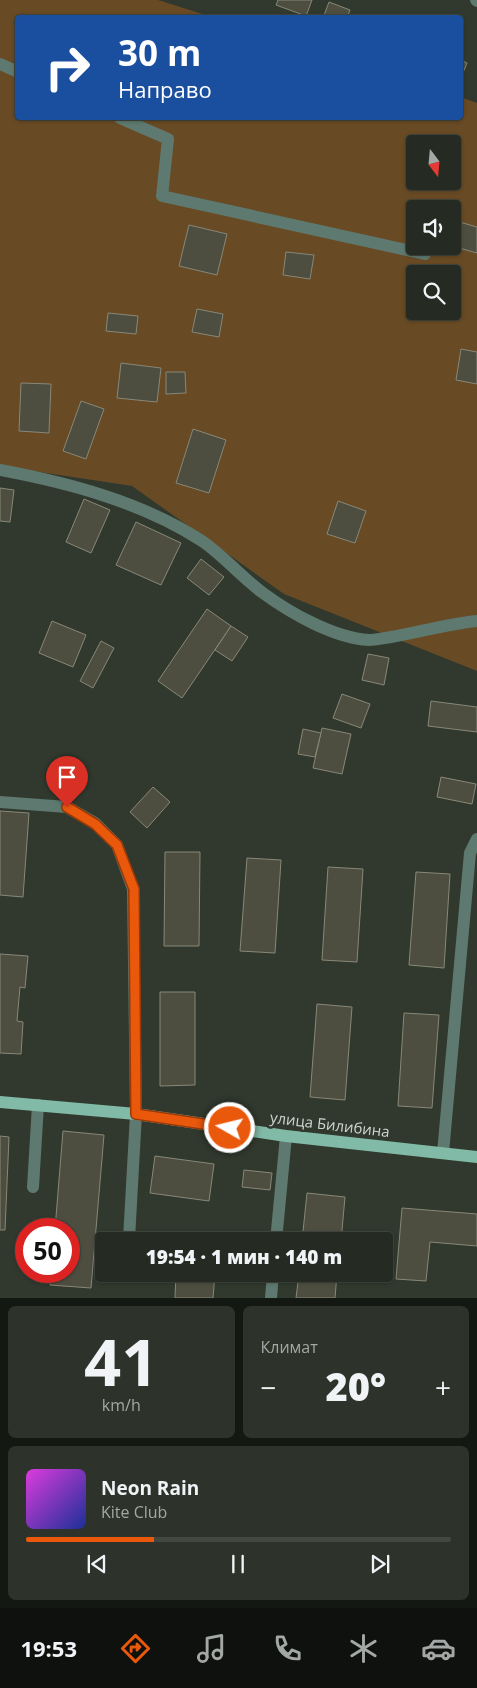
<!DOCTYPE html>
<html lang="ru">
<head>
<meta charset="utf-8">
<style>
	:root { --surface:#252b22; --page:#2d332a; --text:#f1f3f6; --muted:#a3a7a5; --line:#424740; --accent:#ea580c }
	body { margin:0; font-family:"Open Sans",sans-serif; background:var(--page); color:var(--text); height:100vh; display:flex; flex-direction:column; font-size:19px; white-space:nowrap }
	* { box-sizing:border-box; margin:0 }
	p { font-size:16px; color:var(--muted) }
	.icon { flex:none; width:28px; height:28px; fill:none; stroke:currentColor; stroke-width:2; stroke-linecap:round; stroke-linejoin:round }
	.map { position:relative; height:1298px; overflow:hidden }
	.details { display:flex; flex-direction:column; gap:8px; padding:8px; background:#141813; flex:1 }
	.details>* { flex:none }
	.banner { position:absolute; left:15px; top:15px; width:448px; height:105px; border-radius:5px; box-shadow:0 1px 4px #0004,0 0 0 1px var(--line); background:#1a4fa0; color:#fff; overflow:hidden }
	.needle { width:32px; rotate:164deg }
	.buttons { position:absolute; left:406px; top:135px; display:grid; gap:10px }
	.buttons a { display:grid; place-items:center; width:55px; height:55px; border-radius:5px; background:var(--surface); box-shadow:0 1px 4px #0004,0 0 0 1px var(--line); font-size:25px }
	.speed { position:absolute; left:15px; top:1218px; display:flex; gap:10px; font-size:25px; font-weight:700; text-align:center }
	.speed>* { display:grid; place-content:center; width:65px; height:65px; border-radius:50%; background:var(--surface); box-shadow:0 1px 4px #0004,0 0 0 1px var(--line); line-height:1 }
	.speed .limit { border:8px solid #d22; background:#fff; color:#111 }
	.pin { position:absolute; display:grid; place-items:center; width:42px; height:42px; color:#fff; margin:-51px -21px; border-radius:50% 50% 50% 0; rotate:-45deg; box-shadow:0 0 5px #0007 }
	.pin .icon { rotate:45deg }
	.me { position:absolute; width:55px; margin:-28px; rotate:278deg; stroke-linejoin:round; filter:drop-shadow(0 0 4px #0008) }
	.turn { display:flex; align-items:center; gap:18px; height:105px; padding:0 20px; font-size:22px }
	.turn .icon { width:65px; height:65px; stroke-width:2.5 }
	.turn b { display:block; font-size:35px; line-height:42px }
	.big { font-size:38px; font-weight:800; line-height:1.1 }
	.details .card { flex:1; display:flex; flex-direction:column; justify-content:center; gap:8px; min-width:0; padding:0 18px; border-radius:8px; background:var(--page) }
	.details .dial { align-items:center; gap:0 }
	.dial b { font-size:65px; line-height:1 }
	.song { display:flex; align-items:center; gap:15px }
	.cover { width:60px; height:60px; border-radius:8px; background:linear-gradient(135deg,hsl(300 70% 55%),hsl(230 70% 35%)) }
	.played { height:5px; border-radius:2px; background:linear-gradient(90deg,var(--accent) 30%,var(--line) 30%) }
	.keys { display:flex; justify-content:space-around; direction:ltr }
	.heat { display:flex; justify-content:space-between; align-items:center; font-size:28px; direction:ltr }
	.details .tiles { flex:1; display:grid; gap:8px; grid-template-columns:1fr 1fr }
	.card:last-child { grid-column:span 2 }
	.trip { position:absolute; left:95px; top:1232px; width:298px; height:50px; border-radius:5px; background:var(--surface); box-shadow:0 1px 4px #0004,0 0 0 1px var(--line); font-weight:800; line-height:50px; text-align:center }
	.menu { display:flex; height:80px; justify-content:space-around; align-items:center; background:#0f110e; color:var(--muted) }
	.menu .icon { width:35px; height:35px }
	.menu .selected { color:var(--accent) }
	.menu b { font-size:22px; color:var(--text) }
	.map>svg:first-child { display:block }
	.green { fill:#684a24; fill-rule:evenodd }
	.building { fill:#4e4e40; stroke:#888878 }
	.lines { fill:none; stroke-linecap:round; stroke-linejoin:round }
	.minor { stroke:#5e796f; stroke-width:12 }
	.major { stroke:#81baa7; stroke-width:12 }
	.route-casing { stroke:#983908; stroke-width:12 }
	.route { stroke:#ea580c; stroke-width:9 }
	.labels { text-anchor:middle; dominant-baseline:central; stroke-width:5; stroke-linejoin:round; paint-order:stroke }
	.street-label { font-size:15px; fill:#cfd4cd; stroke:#31392e }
</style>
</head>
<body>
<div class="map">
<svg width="477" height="1298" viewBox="0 0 477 1298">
	<rect width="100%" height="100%" fill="#31392e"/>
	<path class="green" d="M0 0H158L212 17 18 18V118H460V97L477 103V671L284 594 132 486 0 466ZM415 144H452V181H415ZM415 209H452V246H415ZM415 274H452V311H415Z"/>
	<g class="building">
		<path d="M278 0H312L306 16 276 5Z"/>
		<path d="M329 2 350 10 347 18H323Z"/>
		<path d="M460 60 467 63 460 80Z"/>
		<path d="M456 221 477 227V253L452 246V231Z"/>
		<path d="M189 225 227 234 217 275 179 266Z"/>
		<path d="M286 252 314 255 310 279 283 275Z"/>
		<path d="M197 309 223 314 219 337 192 332Z"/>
		<path d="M108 313 138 316 136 334 106 331Z"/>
		<path d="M461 349 477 352V384L456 380Z"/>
		<path d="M121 363 161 368 157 402 117 398Z"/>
		<path d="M166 372H185L186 393 166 394Z"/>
		<path d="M21 383 51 384 49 433 19 431Z"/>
		<path d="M81 401 104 409 86 459 63 451Z"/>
		<path d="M193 429 226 440 209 493 176 483Z"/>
		<path d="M0 488 14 490 10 522 0 521Z"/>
		<path d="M84 499 110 510 91 553 66 542Z"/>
		<path d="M338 501 366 511 355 543 327 534Z"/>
		<path d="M136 522 181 543 161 585 116 565Z"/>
		<path d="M201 559 224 577 209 595 187 578Z"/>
		<path d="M207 609 231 626 182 698 158 681Z"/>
		<path d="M52 621 86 635 73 667 39 653Z"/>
		<path d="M231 626 248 637 232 661 215 650Z"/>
		<path d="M101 641 114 648 93 688 80 681Z"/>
		<path d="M368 654 389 658 384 685 362 680Z"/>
		<path d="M342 694 370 704 361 728 333 718Z"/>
		<path d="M431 701 477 707V732L428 726Z"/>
		<path d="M322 728 351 734 342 774 313 768Z"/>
		<path d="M303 729 321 733 315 757 298 754Z"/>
		<path d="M441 777 476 784 472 804 437 797Z"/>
		<path d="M153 787 170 802 147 828 130 812Z"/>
		<path d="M0 811 29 813 23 897 0 895Z"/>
		<path d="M165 852H200L199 946H164Z"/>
		<path d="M247 858 281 860 275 953 240 951Z"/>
		<path d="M328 867 363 869 357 962 322 960Z"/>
		<path d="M416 872 450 874 444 968 409 965Z"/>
		<path d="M0 954 28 956 25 988 20 987 17 1021 23 1022 21 1054 0 1053Z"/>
		<path d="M160 992H195V1085L160 1086Z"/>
		<path d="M317 1004 352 1007 345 1100 310 1097Z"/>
		<path d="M404 1013 439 1015 432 1108 398 1106Z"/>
		<path d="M63 1131 104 1135 91 1288 50 1285 52 1271H69V1229H55Z"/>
		<path d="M0 1136 9 1137 5 1230H0Z"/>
		<path d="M155 1156 214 1164 209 1201 150 1193Z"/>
		<path d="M244 1170 272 1173 270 1190 242 1187Z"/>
		<path d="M307 1193 345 1197 341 1241H302Z"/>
		<path d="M402 1208 477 1214V1246L430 1242 426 1281 396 1279Z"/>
		<path d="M176 1274H215L213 1298H175Z"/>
		<path d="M299 1274H337L335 1298H296Z"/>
	</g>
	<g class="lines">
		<g class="minor">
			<path d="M476 0 477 1"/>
			<path d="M0 64 18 72"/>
			<path d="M120 118 168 139 162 196 425 254"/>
			<path d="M0 470C69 483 142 502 202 541 224 556 241 577 263 593 290 613 334 638 369 640 376 640 384 638 391 637 420 632 448 624 477 621"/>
			<path d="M0 802 67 807 95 823 117 845 133 889 136 1114 129 1239"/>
			<path d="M443 1153 470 853 477 839"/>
			<path d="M33 1187 38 1105"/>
			<path d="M276 1241 286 1136"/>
			<path d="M271 1298 273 1274"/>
		</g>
		<path class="major" d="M0 1102 136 1114 286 1136 477 1157"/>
	</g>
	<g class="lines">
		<defs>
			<path id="route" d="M67 807 95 824 117 845 134 889 136 1114 230 1128"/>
		</defs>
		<use href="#route" class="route-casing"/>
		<use href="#route" class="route"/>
	</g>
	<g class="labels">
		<g class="street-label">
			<text transform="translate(330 1124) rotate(7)">улица Билибина</text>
		</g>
	</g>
</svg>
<div class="buttons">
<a><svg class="needle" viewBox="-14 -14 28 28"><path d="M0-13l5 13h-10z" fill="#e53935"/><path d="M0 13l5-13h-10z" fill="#a3a7a5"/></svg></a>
<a><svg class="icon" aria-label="sound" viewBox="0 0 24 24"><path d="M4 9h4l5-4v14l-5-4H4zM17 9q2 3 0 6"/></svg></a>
<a><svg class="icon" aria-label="search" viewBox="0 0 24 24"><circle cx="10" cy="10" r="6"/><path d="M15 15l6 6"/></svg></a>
</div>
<div class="speed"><div class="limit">50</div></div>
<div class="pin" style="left:67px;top:807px;background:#d93025"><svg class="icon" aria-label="arrive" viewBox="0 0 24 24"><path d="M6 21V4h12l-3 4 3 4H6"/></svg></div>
<svg class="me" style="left:230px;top:1128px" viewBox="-20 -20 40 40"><circle r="17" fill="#ea580c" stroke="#fff" stroke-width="3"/><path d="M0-11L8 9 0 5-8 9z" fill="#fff"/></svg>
<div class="trip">19:54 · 1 мин · 140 m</div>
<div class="banner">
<div class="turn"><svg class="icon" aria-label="right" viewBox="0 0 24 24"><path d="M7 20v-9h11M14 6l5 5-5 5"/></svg><div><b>30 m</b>Направо</div></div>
</div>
</div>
<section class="details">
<div class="tiles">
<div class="card dial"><b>41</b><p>km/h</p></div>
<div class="card"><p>Климат</p>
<div class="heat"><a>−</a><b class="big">20°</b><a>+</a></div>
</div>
<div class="card">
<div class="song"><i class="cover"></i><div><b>Neon Rain</b><p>Kite Club</p></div></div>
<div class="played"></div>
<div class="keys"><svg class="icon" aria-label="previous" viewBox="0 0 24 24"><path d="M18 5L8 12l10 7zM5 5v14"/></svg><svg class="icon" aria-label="pause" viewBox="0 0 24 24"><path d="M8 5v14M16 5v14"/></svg><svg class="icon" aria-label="next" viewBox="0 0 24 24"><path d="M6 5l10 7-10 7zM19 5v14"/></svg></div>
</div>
</div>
</section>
<nav class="menu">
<b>19:53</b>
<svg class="icon selected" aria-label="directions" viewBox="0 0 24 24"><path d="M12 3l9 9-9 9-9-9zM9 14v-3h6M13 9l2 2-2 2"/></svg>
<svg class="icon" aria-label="music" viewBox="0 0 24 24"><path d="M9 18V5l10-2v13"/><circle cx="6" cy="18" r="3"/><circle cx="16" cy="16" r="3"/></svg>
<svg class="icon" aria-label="phone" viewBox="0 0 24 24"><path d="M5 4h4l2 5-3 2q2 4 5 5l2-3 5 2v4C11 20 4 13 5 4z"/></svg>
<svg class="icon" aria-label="climate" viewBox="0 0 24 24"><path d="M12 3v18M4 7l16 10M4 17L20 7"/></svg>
<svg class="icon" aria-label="car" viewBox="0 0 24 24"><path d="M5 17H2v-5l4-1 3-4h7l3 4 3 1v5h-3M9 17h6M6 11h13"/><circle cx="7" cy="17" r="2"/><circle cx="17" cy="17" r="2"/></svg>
</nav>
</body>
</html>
